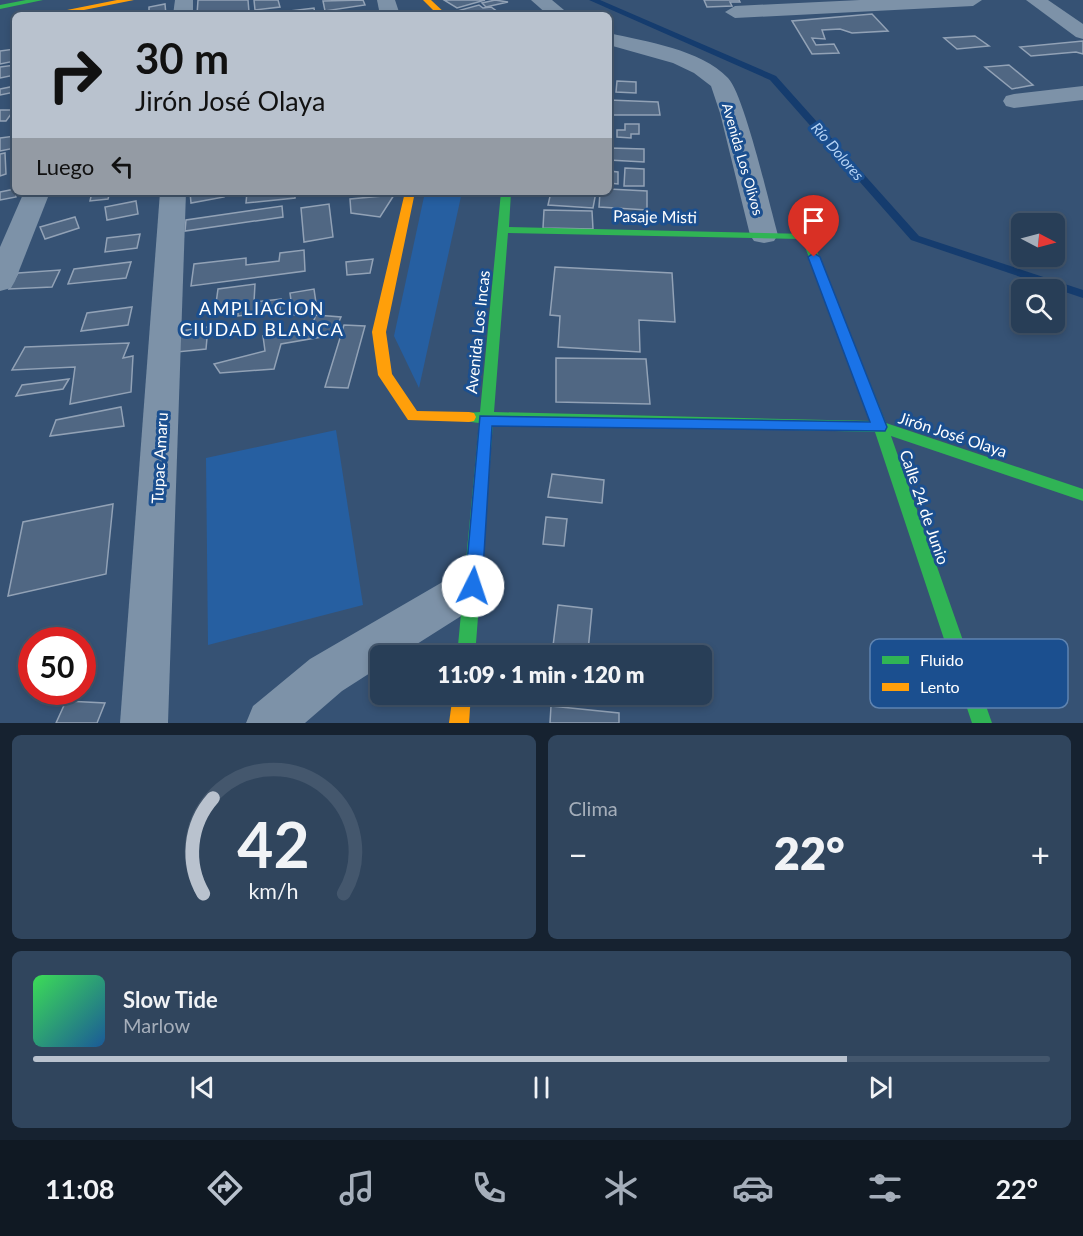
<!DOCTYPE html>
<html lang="es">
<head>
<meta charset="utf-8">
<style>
	:root { --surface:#283e57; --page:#30455d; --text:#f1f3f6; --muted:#a5aeba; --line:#44576d; --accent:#b9c2ce }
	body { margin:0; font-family:Lato,sans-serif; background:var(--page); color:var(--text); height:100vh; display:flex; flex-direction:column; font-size:22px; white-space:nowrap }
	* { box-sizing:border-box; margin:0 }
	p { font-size:20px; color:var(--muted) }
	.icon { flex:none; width:33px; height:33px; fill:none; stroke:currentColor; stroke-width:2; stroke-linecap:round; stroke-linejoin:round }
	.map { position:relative; height:723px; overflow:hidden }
	.sheet { display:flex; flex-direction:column; gap:12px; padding:12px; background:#162230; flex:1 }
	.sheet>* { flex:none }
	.banner { position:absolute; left:12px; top:12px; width:600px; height:183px; border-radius:9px; box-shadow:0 3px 9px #0003,0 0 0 2px var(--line); background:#b9c2ce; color:#111; overflow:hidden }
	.needle { width:39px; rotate:96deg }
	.buttons { position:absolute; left:1011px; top:213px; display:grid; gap:12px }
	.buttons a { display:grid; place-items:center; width:54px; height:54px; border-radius:9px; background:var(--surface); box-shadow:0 3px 9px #0003,0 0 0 2px var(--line); font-size:30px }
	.speed { position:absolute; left:18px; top:627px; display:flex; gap:12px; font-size:30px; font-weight:700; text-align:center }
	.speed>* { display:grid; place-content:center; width:78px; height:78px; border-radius:50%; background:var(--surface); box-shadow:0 3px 9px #0003,0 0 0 2px var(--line); line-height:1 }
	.speed .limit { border:9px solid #d22; background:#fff; color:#111 }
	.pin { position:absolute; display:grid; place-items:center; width:51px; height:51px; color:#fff; margin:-62px -26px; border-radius:50% 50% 50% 0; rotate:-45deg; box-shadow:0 0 6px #0007 }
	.pin .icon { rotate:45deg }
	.me { position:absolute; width:66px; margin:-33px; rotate:4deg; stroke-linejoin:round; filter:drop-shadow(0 0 4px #0008) }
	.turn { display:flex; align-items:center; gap:21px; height:126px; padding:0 24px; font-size:27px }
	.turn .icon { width:78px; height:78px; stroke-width:2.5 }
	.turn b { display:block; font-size:42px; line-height:51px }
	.then { display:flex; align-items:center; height:57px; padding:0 24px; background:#0003; gap:12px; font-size:22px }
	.big { font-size:45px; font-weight:800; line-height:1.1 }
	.sheet .tile { flex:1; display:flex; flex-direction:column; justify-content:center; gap:9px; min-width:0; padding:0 21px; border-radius:9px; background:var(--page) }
	.sheet .dial { align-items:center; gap:0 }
	.dial svg { height:156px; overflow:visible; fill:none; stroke:var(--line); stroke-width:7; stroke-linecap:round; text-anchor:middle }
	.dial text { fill:var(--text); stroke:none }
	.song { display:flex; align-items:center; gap:18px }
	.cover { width:72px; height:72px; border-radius:9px; background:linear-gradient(135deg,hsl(130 70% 55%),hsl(210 70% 35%)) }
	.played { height:6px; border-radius:3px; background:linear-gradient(90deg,var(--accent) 80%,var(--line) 80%) }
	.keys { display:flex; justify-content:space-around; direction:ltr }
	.heat { display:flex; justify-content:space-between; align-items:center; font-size:33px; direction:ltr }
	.sheet .tiles { flex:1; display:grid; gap:12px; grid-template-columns:1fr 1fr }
	.tile:last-child { grid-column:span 2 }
	.trip { position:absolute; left:370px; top:645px; width:342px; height:60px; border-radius:9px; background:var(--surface); box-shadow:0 3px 9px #0003,0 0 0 2px var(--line); font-weight:800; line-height:60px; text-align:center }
	.tab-bar { display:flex; height:96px; justify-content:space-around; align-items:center; background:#101923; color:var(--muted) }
	.tab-bar .icon { width:42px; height:42px }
	.tab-bar .on { color:var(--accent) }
	.tab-bar b { font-size:27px; color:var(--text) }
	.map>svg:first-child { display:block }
	.green { fill:#265fa1 }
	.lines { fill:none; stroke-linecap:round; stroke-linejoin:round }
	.stream { fill:#153c6e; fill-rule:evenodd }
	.building { fill:#506783; stroke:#92a2b6; stroke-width:1.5 }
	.street { fill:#7d92a8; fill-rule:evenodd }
	.fast { fill:#30b455; fill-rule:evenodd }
	.slow { fill:#ff9f0a; fill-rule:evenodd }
	.route { fill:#1a73e8; stroke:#114b97; stroke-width:1.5 }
	.labels { text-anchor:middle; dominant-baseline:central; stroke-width:6; stroke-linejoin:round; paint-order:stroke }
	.far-street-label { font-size:14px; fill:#fff; stroke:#1b4f8f }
	.far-water-label { font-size:15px; font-style:italic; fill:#b5d3f5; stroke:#1b4f8f }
	.street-label { font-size:16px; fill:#fff; stroke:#1b4f8f }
	.neighbourhood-label { font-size:18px; letter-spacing:1.5px; fill:#fff; stroke:#1b4f8f }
	.key { fill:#1b4f8f; stroke:#5f84b1; stroke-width:1.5 }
	.key-label { font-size:16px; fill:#fff }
</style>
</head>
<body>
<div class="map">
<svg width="1083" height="723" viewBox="0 0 1083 723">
	<rect width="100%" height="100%" fill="#365274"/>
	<g class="green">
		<path d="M425 192H462L419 388 394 336Z"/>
		<path d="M336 430 363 605 208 645 206 458Z"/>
	</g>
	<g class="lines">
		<path class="stream" d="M589 0H600L776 76 919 236 1083 290V298L911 240 770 80Z"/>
	</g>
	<g class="building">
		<path d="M198 0H248L249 12 229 15H197Z"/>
		<path d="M254 0H278L280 7 255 10Z"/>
		<path d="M363 0 365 5 325 11 323 1Z"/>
		<path d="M444 0H485L457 8Z"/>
		<path d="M495 0 508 2 486 7 482 3Z"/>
		<path d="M704 0H739L740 2H730L732 6 707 7Z"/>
		<path d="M165 4 166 15H149V7Z"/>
		<path d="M479 5 483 8 491 7 498 12 468 15 457 11Z"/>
		<path d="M314 8 315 14 283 15 282 12Z"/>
		<path d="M872 14 888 31 852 33 840 29 822 30 825 39 812 38 816 45 834 44 839 53 812 54 792 21Z"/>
		<path d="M975 36 989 46 957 49 944 38Z"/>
		<path d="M1083 41V54L1076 52 1031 56 1020 47Z"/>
		<path d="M15 49V61L0 64V51Z"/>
		<path d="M15 65V75L0 78V67Z"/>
		<path d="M1009 65 1033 85 1012 89 985 67Z"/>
		<path d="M617 81 636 82V93L616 92Z"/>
		<path d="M15 86V92L0 95V89Z"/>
		<path d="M609 100 658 102 660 115H611L609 119Z"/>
		<path d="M0 110H14L6 121H0Z"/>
		<path d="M625 124H639V134H631V138L617 137V130H625Z"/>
		<path d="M15 136V148L0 151V138Z"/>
		<path d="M610 148 644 149V162L609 160Z"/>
		<path d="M5 153 6 174 0 176V154Z"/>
		<path d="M625 168 644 169V186H624Z"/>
		<path d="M609 171 618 172V184L609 183Z"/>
		<path d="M15 189 16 197 0 200V192Z"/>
		<path d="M609 189 647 191V210L599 207 600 192H609Z"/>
		<path d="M92 192H110L108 199 90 201Z"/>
		<path d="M190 192H223L224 197 191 203Z"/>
		<path d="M247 192H295V198L246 203Z"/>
		<path d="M551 192H596L593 208 548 205Z"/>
		<path d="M394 195 380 217 351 213 350 199Z"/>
		<path d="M136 201 138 214 107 220 105 207Z"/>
		<path d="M329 204 333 237 304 242 301 208Z"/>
		<path d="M282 206 283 217 185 231 186 220Z"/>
		<path d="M544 210 592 211 593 229 543 228Z"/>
		<path d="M75 217 79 228 45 239 40 227Z"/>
		<path d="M140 234 137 248 105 252 107 238Z"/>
		<path d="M304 250 305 271 191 286 194 264 246 258V265L279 261 280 253Z"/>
		<path d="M373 259 370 273 347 275 346 262Z"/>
		<path d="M131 262 126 278 68 284 74 269Z"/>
		<path d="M555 267 672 273 675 322 639 320 640 352 558 347 560 316 550 315Z"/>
		<path d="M60 270 52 287 9 289 18 273Z"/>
		<path d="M255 284 254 302 281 299 280 311 238 316V308L215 311 218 289Z"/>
		<path d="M314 289 317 310 293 315 290 293Z"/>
		<path d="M132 307 128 325 81 331 87 313Z"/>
		<path d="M316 315 341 317 333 335 281 344 274 369 220 373 214 364 265 351 263 336 310 330Z"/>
		<path d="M344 325 365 326 348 388 325 387Z"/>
		<path d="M208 327 206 349 177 352 181 331Z"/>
		<path d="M129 343 123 358 133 356 131 392 70 404 75 367 12 370 25 347Z"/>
		<path d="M556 358 646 359 650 404 556 402Z"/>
		<path d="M69 379 63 389 16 396 22 385Z"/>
		<path d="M121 407 124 426 50 436 56 420Z"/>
		<path d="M552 474 604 480 602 503 548 497Z"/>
		<path d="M113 504 106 574 8 596 23 522Z"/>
		<path d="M546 517 567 519 564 546 543 544Z"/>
		<path d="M558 605 592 609 588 651 553 646Z"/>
		<path d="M601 648 631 651V656H600Z"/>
		<path d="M66 701 105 703 97 723H56Z"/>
		<path d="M551 706 619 713V723H550Z"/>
	</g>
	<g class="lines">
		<g class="street">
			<path d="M175 0H193V15H173Z"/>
			<path d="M377 0H395L400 15H380Z"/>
			<path d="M531 0H552L570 15H548Z"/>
			<path d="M860 0H982L973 6 735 18 725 12 735 6Z"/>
			<path d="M1026 0H1048L1083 24V39L1076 37Z"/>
			<path d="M609 33C647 42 700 49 728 78 744 94 770 207 778 235L774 241 764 243 754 241 750 235 720 113 711 86 694 73 673 63 609 45Z"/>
			<path d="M1083 86V100L1014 108 1006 106 1003 101 1006 96 1014 94Z"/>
			<path d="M24 192H50L15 281 11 288 0 291V247Z"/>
			<path d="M160 192H186L168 723H120Z"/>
			<path d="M473 567 488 573 494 586 488 599 398 656H381V666L342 691 305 723H246L253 706 310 659 458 573Z"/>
		</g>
		<g class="fast">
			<path d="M26 0H43L0 9V5Z"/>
			<path d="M501 192H511L509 227 810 234 886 423 1083 489V501L891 436 992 723H972L875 432 493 423 475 656H457L479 423 464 421 462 417 464 413 480 412ZM508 233 802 239 871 421 494 412Z"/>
		</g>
		<g class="slow">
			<path d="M117 0H134L59 15H42Z"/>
			<path d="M423 0H431L447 15H438Z"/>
			<path d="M405 192H415L386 332 392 374 417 411 469 412 474 413 476 417 474 421 469 422 408 420 378 375 372 332Z"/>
			<path d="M453 694H471L469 723H449Z"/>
		</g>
	</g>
	<path class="route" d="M814 253 820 257 887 427 885 431 492 426 482 586 480 591 473 593 467 591 465 586 480 416 870 422 808 257Z"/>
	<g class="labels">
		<g class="far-street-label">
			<text transform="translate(743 159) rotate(74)">Avenida Los Olivos</text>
		</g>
		<g class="far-water-label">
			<text transform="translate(838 151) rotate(49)">Río Dolores</text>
		</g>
		<g class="street-label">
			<text transform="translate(655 216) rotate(1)">Pasaje Misti</text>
			<text transform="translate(477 332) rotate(-84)">Avenida Los Incas</text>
			<text transform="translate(953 434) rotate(18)">Jirón José Olaya</text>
			<text transform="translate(159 458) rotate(-87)">Tupac Amaru</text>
			<text transform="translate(925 507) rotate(71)">Calle 24 de Junio</text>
		</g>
		<g class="neighbourhood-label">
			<text x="262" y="308">AMPLIACION<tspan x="262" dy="21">CIUDAD BLANCA</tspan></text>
		</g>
	</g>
	<rect x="870" y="639" width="198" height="69" rx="9" class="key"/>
	<rect x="882" y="656" width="27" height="8" fill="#30b455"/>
	<rect x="882" y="683" width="27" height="8" fill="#ff9f0a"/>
	<g class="key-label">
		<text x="920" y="666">Fluido</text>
		<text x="920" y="693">Lento</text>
	</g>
</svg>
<div class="buttons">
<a><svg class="needle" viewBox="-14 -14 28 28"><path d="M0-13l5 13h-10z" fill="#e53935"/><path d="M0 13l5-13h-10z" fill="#a5aeba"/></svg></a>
<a><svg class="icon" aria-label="search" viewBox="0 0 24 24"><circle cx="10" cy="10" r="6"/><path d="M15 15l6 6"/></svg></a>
</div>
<div class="speed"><div class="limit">50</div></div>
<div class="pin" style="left:814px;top:257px;background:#d93025"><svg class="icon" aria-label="arrive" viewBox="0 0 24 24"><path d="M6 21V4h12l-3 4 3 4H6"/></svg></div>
<svg class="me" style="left:473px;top:586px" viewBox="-20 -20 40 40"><circle r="19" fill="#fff"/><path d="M0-13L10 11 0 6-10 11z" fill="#1a73e8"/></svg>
<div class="trip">11:09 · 1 min · 120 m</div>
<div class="banner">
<div class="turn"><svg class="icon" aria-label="right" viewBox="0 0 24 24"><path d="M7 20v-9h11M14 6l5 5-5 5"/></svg><div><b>30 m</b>Jirón José Olaya</div></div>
<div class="then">Luego<svg class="icon" aria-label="left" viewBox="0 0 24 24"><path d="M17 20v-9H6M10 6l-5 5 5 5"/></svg></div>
</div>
</div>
<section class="sheet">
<div class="tiles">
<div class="tile dial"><svg viewBox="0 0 100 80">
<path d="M14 69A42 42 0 1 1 86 69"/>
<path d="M14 69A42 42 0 0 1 19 20" stroke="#b9c2ce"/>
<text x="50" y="56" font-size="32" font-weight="700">42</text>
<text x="50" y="72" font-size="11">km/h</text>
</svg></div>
<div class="tile"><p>Clima</p>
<div class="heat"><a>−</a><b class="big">22°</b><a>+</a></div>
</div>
<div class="tile">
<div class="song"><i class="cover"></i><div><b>Slow Tide</b><p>Marlow</p></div></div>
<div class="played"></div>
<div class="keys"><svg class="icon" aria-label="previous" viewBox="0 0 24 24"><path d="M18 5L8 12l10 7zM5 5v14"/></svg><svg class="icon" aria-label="pause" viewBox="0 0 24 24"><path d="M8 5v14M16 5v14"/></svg><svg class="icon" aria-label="next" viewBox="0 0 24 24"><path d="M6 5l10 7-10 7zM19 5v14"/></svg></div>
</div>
</div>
</section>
<nav class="tab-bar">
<b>11:08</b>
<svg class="icon on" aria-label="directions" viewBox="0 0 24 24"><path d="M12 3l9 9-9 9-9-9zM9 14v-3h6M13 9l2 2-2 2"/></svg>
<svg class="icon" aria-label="music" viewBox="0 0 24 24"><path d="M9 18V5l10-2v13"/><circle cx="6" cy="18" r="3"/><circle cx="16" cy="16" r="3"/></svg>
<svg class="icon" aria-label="phone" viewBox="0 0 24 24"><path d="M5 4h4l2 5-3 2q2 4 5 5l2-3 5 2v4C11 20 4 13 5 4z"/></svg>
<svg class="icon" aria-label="climate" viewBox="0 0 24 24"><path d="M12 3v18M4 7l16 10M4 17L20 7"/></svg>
<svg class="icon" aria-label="car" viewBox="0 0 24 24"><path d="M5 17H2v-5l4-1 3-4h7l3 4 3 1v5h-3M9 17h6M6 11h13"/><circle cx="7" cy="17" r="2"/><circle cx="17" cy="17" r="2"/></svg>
<svg class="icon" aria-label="filters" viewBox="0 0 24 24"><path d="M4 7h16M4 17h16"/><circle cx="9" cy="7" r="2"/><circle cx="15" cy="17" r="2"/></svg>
<b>22°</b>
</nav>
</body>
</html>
